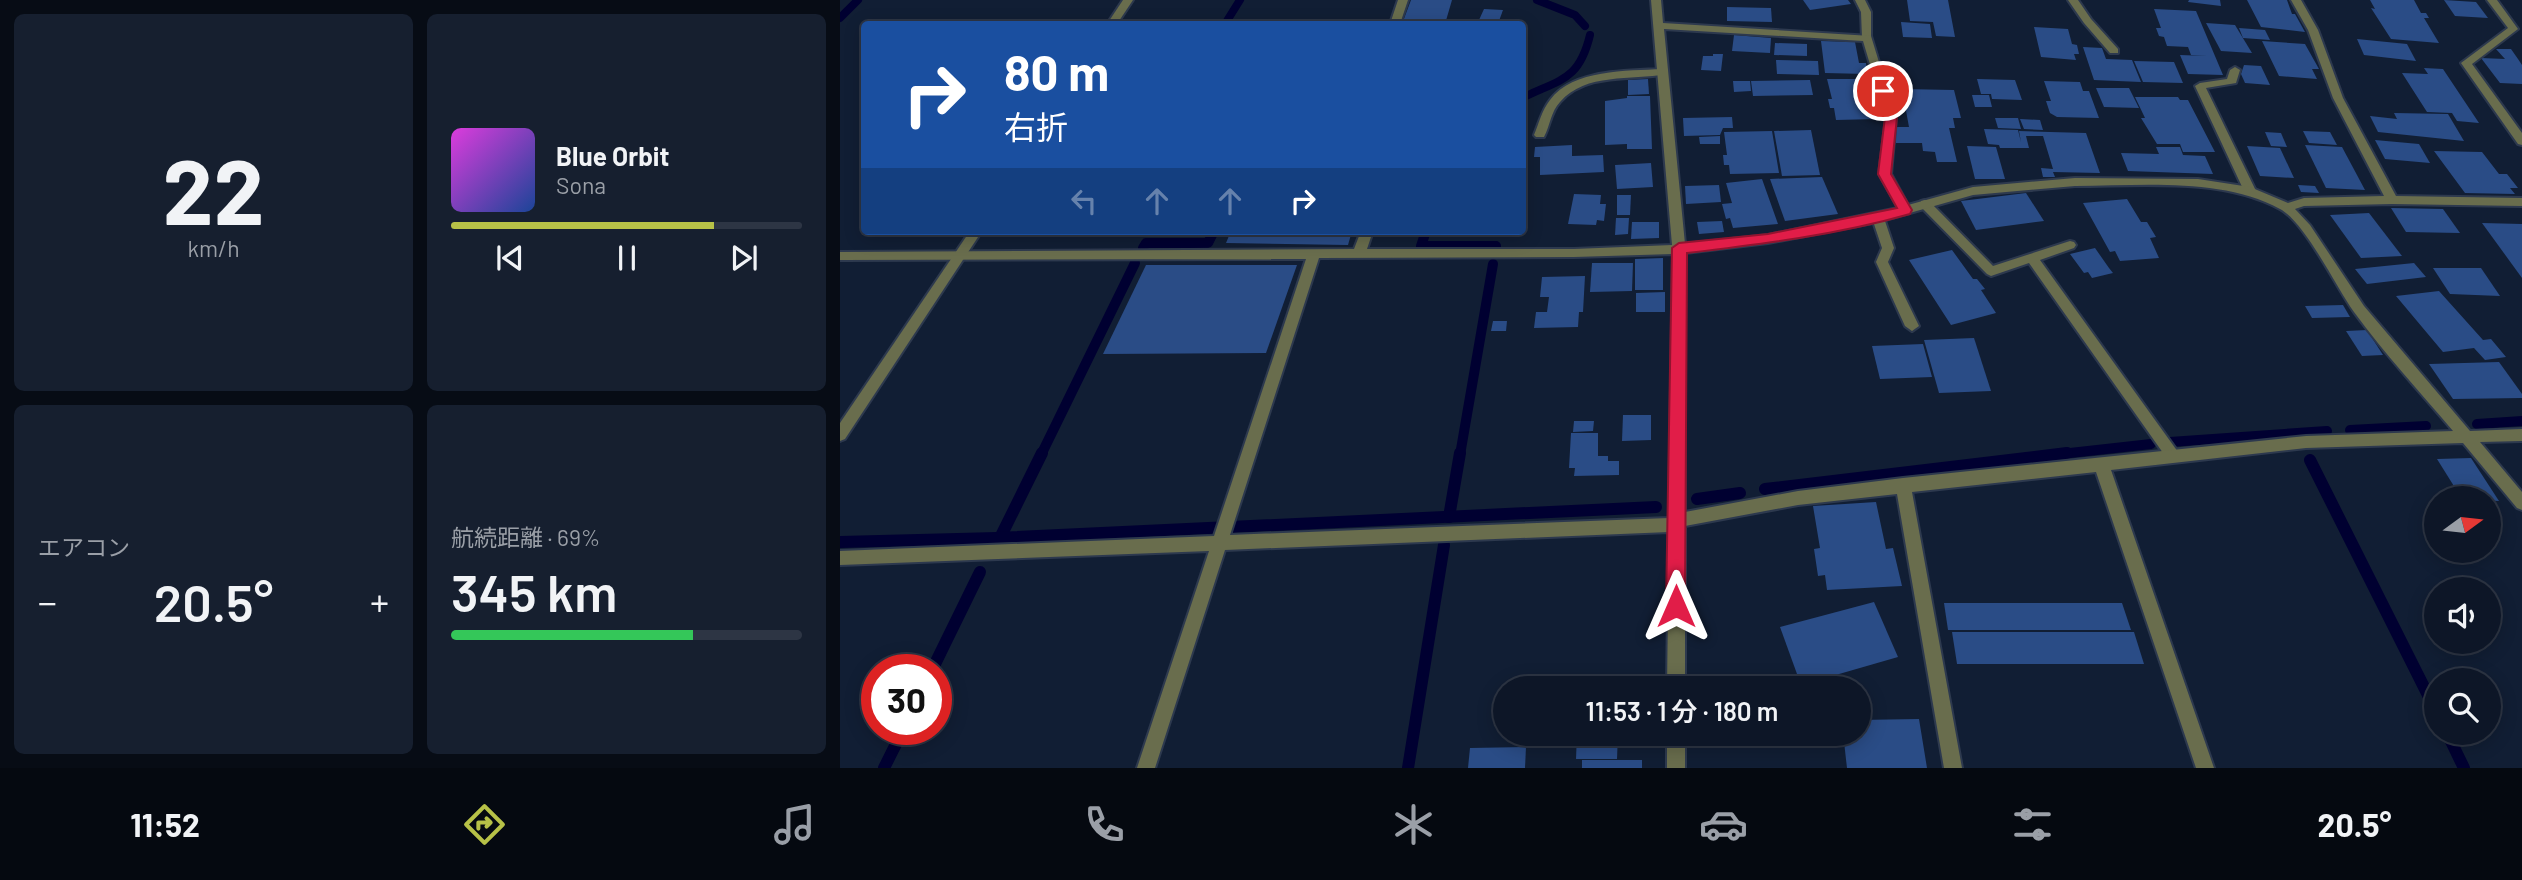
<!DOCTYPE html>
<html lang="ja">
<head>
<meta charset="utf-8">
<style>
	:root { --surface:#0d1627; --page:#161f2f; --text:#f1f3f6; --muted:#9a9fa7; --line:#2d3544; --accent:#b7c147 }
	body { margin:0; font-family:Barlow,"Noto Sans JP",sans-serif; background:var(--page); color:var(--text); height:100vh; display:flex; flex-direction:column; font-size:26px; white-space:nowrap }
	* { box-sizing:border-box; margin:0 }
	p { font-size:23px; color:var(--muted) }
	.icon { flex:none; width:38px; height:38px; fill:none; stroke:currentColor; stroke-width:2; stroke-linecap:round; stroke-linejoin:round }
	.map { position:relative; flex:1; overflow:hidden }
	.panel { display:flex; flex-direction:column; gap:14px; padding:14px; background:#070c15; width:840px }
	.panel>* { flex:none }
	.top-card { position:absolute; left:21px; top:21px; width:665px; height:214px; border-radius:7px; box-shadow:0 4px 18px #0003,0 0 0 2px var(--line); background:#1a4fa0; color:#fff; overflow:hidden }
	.needle { width:46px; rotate:75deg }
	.buttons { position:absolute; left:1584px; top:486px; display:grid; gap:14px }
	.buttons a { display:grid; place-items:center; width:77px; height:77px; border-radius:50%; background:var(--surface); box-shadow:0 4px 18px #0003,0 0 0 2px var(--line); font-size:35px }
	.speed { position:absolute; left:21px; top:654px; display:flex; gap:14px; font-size:35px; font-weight:700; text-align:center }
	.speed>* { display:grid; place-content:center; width:91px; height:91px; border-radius:50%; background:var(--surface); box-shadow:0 4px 18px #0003,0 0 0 2px var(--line); line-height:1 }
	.speed .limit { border:10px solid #d22; background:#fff; color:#111 }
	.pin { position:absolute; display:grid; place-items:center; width:60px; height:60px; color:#fff; margin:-30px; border:4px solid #fff; border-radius:50%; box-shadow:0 2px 7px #0007 }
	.me { position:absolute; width:77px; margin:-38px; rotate:0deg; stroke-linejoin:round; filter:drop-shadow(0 0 5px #0008) }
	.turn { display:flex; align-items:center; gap:24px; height:147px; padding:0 28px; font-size:32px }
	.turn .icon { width:91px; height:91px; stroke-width:2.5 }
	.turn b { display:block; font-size:49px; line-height:60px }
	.lanes { display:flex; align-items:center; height:66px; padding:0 28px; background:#0003; justify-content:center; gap:35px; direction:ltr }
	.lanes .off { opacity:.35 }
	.big { font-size:52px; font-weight:600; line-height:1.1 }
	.panel .card { flex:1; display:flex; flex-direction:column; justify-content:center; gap:10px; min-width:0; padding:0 24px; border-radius:10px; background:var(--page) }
	.panel .dial { align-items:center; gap:0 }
	.dial b { font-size:91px; line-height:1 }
	.song { display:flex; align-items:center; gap:21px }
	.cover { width:84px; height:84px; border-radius:10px; background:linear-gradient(135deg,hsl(300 70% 55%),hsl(220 70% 35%)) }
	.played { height:7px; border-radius:4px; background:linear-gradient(90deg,var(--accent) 75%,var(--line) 75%) }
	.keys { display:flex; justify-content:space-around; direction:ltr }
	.heat { display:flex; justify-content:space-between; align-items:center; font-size:38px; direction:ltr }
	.charge { height:10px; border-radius:5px; background:linear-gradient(90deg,#34c759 69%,var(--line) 0) }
	.panel .tiles { flex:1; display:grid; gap:14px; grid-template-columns:repeat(2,1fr) }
	.trip { position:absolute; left:653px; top:676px; width:378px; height:70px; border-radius:35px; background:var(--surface); box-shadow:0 4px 18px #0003,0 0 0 2px var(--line); font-weight:600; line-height:70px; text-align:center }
	.menu { display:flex; height:112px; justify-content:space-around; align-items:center; background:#050910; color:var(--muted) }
	.menu .icon { width:49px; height:49px }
	.menu .selected { color:var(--accent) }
	.menu b { font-size:32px; color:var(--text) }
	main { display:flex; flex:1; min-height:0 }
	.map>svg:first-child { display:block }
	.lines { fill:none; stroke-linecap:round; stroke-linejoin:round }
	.stream-far2 { stroke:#000031; stroke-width:8 }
	.stream-far1 { stroke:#000031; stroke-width:10 }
	.stream { stroke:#000031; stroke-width:12 }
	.building { fill:#2a4c86 }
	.service-casing { stroke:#2d394e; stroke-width:4 }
	.minor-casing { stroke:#2d394e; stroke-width:4 }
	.tertiary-casing { stroke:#2d394e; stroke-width:4 }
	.service { fill:#696d4d; fill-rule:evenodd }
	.minor { fill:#696d4d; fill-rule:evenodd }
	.tertiary { fill:#696d4d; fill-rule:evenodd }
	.route { fill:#e11d48; stroke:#92132f; stroke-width:2 }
</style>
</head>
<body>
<main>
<section class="panel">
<div class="tiles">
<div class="card dial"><b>22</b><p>km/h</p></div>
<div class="card">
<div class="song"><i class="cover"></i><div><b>Blue Orbit</b><p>Sona</p></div></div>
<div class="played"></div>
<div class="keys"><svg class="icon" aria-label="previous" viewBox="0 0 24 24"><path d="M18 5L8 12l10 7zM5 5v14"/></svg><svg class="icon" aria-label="pause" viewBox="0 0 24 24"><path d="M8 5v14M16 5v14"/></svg><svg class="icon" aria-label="next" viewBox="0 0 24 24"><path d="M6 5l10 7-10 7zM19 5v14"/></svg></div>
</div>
<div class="card"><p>エアコン</p>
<div class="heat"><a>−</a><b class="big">20.5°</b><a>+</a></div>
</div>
<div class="card"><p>航続距離 · 69%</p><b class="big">345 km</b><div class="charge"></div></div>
</div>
</section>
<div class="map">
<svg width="1682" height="768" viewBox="0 0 1682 768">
	<rect width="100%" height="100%" fill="#111e34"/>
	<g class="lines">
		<g class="stream-far2">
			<path d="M697 0 735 15 745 26"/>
			<path d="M0 18 18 0"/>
			<path d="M385 24 400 0"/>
			<path d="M682 98C720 79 739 81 750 35"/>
		</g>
		<g class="stream-far1">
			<path d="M586 231 581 246H656"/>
			<path d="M303 248 306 243H368L374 231"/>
			<path d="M1637 424 1682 421"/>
			<path d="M1510 430 1586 426"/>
			<path d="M1330 442 1487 431"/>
			<path d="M201 455 295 263"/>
			<path d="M620 455 653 264"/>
			<path d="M1212 455 1311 444"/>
		</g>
		<g class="stream">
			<path d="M1470 460 1596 711"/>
			<path d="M925 489 1227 453"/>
			<path d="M857 499 900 493"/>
			<path d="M609 517 620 453"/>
			<path d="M160 538 202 453"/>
			<path d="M0 542 157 538 816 507"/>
			<path d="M92 670 140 572"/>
			<path d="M1607 733 1624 768"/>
			<path d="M44 768 63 730"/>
			<path d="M568 768 604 545"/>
		</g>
	</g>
	<g class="building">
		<path d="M571 0H612L605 24H562Z"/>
		<path d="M963 0H1008L1011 4 970 10Z"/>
		<path d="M1067 0H1108L1115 37 1096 36 1093 22 1070 21Z"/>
		<path d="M1349 0H1380L1381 6 1348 2Z"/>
		<path d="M1407 0H1447L1452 14H1455L1465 32 1421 27Z"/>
		<path d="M1530 0H1574L1581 13H1586L1589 18H1584L1599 43 1551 39 1531 8 1535 9Z"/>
		<path d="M1604 0 1636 2 1648 18 1615 16Z"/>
		<path d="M887 7 931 8 932 22 887 21Z"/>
		<path d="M644 9 663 10 659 21 639 20Z"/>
		<path d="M1314 9 1356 11 1383 75 1348 74 1340 55 1367 56 1351 55 1348 47 1327 46 1324 37 1319 36 1316 28H1321Z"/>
		<path d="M1061 22 1090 24 1092 38 1063 37Z"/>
		<path d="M1366 23 1395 25 1412 53 1381 51Z"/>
		<path d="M1194 27 1228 29 1232 44 1237 45 1239 54H1234L1236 60 1201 57Z"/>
		<path d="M1399 28 1425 30 1430 40 1403 38Z"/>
		<path d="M894 35 931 38 930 53 892 51Z"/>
		<path d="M1517 39 1567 44 1576 61 1524 55Z"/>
		<path d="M981 41 1015 42 1019 63H1026L1027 74 985 73Z"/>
		<path d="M1422 41 1465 44 1479 69H1472L1477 79 1439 76Z"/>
		<path d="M935 43 967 44V56L934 55Z"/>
		<path d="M1243 47 1262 48 1266 59 1292 60 1301 82 1254 80Z"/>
		<path d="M1656 49H1671L1678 59 1682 65V84L1660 83 1641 58 1665 59Z"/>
		<path d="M873 54H883L881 71 861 70 863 56H873Z"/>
		<path d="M936 60 978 61 979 75 937 74Z"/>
		<path d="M1294 61 1334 62 1343 83 1303 82Z"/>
		<path d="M1404 65 1421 66 1430 85 1405 83 1401 74Z"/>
		<path d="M1584 68 1603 69 1639 123 1617 121 1612 113 1587 112 1562 73 1588 74Z"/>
		<path d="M808 79 809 94 788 95V80Z"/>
		<path d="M987 79H1027L1037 119 996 120 994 108H990L988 99H992Z"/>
		<path d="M1137 79 1175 80 1182 100 1152 99 1151 94H1141Z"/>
		<path d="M970 80 973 95 913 96 911 81Z"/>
		<path d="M893 81H910L911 91 894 92Z"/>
		<path d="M1204 81 1240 82 1243 91H1249L1259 118 1217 117 1210 113 1206 101H1211Z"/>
		<path d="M1256 88H1289L1299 108 1264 107Z"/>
		<path d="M1062 89 1114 90 1121 118H1113L1115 128H1109L1117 162H1097L1095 152 1083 151 1082 143H1056L1053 127H1069Z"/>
		<path d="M1132 95H1149L1152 107H1135Z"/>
		<path d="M787 96H810L812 149H787V144L765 145V101L787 98Z"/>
		<path d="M1295 97H1338L1340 100H1348L1375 152H1343L1340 144H1317L1301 118H1305Z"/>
		<path d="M1554 113 1608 114 1624 141 1538 132 1530 116 1557 119Z"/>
		<path d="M892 117 893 128H883L880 135 844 136 843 118Z"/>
		<path d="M1155 118H1178L1181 129 1158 128Z"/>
		<path d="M1180 119 1200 120 1203 130 1184 129Z"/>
		<path d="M1144 129 1178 130 1181 142 1179 131 1246 133 1260 173 1213 172 1215 177H1203L1201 168 1213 169 1203 136H1186L1189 148H1160L1159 145 1148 144Z"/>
		<path d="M971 130 980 175 942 176 934 131Z"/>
		<path d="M932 131 939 173 890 174 889 165H884L883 155H887L884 132Z"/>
		<path d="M1463 131 1490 132 1497 145 1469 143Z"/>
		<path d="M1425 132 1441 133 1447 147 1431 146Z"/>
		<path d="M880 136V144H860L859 137Z"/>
		<path d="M1535 140 1579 144 1590 163 1545 159Z"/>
		<path d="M732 145V156L763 155 764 172 700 175V157H694L695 147Z"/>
		<path d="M1465 145 1502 147 1525 190 1486 188Z"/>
		<path d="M1127 146 1156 147 1165 179H1135Z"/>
		<path d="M1407 146 1440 148 1454 178 1420 176Z"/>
		<path d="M1316 147H1340L1343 155 1365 156 1373 174 1288 171 1281 153 1319 154Z"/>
		<path d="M1594 151 1642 152 1659 174H1667L1678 188H1670L1675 194 1625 193Z"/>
		<path d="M811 163 813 187 777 189 775 165Z"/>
		<path d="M982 177 998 214 945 221 930 179Z"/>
		<path d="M922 179 938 224 893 228 890 218 886 219 882 204 892 203 886 183Z"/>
		<path d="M879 185 881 202 846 204 845 186Z"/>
		<path d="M1458 185 1475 186 1479 193 1461 192Z"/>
		<path d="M1186 193 1204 221 1136 230 1121 201Z"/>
		<path d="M734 194 761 195 760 204H766L764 221 757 220 756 225 728 224Z"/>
		<path d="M777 195H791L790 215H777Z"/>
		<path d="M1287 199 1301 222H1307L1316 237 1310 238 1319 258 1280 261 1275 251 1270 252 1243 203Z"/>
		<path d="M1551 208 1603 209 1620 233 1566 232Z"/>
		<path d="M1529 213 1562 256 1521 258 1490 215Z"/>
		<path d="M776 218H789L788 234 775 235Z"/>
		<path d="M882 221 884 232 859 234 857 222Z"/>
		<path d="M792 222H819V238L791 239Z"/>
		<path d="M1642 223 1682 224V278Z"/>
		<path d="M391 231H512L508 245 386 243Z"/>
		<path d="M1255 248 1269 268 1273 273 1252 278 1248 272 1244 273 1230 254Z"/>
		<path d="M1112 250 1133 279H1137L1145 289 1141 290 1156 313 1111 325 1069 260Z"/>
		<path d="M823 258V290H795V259Z"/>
		<path d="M752 263H793L792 291 750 292Z"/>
		<path d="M1574 263 1586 277 1527 284 1515 269Z"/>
		<path d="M306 265H457L426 353 263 354Z"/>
		<path d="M1593 268H1641L1660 296 1610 294Z"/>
		<path d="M745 276 743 312H739L738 327 694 328 696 312H707L709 297H700L702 277Z"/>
		<path d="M1599 291 1643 340 1651 339 1666 357 1645 360 1634 348 1603 352 1556 296Z"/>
		<path d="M825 292V312H796V293Z"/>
		<path d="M1503 305 1510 317 1472 318 1465 306Z"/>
		<path d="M653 321H667L666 331H651Z"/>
		<path d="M1527 330 1543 355 1522 356 1506 331Z"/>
		<path d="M1134 338 1151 391 1099 393 1084 340Z"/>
		<path d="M1083 344 1092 377 1040 379 1032 346Z"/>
		<path d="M1659 362 1682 394V398L1613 399 1589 364Z"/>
		<path d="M783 415H811V440L782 441Z"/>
		<path d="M734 421H754L753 431 733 432Z"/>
		<path d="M731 433H758V456H768V461H779V475L734 476 735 468H729Z"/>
		<path d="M1631 458 1659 501 1622 499 1597 459Z"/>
		<path d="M1036 502 1046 549 1053 548 1062 586 987 590 985 575 978 576 974 549 980 548 973 506Z"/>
		<path d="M1034 602 1058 657 961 685 940 627Z"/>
		<path d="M1104 603H1282L1291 630H1108Z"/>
		<path d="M1112 632H1294L1304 664H1117Z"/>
		<path d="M1079 719 1087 768H1007L1003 733H1018V720Z"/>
		<path d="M737 734H778L777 759H736Z"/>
		<path d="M686 747 685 768H628L630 748Z"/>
		<rect x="742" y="760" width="60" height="8"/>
	</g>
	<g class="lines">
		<defs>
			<g id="service">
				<path d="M1015 0H1025L1031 12V40L1022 38 1021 12Z"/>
				<path d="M1228 0H1238L1251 19 1278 49V53H1270L1244 23Z"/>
				<path d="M1395 67 1400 70 1396 83 1366 88 1416 191 1410 195 1404 191 1355 86 1360 83 1387 79 1390 70Z"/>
				<path d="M822 69 827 72 826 74C791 81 746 72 720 102 711 111 710 126 704 137H696L694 135C699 123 702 110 710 100 733 69 787 71 822 69Z"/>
				<path d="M1085 200 1089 201 1153 266 1230 241 1234 242 1236 245 1234 248 1200 260 1338 452 1340 456 1338 460 1333 462 1328 460 1189 263 1151 276 1147 274 1081 207V201Z"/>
				<path d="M1038 214 1044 218 1054 248 1048 262 1079 326 1072 331 1065 326 1036 262 1042 248 1032 218Z"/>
			</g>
			<g id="minor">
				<path d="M558 0H568L560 24H550Z"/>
				<path d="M811 0H821L823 23 1031 36 1056 118 1051 174 1068 205 1133 187 1235 178 1358 179 1410 187 1448 203 1464 198 1544 196 1493 98 1468 30 1451 0H1461L1478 30 1503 98 1556 196 1682 198V206L1552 204 1464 206 1455 209 1470 225 1524 306 1630 431 1682 429V441L1640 442 1682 492V510L1677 508 1623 443 1466 448 1271 470 1374 768H1356L1256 472 1072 492 1122 768H1104L1057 494 958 505 845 526V688H827L829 532 385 550 315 768H297L369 551 0 565V551L374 536 466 259 0 260V252L514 249 521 231H533L527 249H734L832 245ZM824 29 1023 41 1046 118 1039 174 1058 208 928 235 845 244ZM1235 186C1300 186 1381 177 1440 209 1465 222 1496 287 1514 312 1544 353 1580 392 1613 431L1466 436 1063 478 958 491 845 512V253L928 243 1038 222 1133 195ZM833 254 829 518 390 535 479 258 734 257Z"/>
				<path d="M1647 0H1657L1678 29 1632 64 1682 133V145L1678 144 1621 63 1668 28Z"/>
				<rect x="827" y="733" width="18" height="35"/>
			</g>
			<g id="tertiary">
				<path d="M283 0H293L277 24H267Z"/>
				<path d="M130 231H142L5 439 0 441V423Z"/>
			</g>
		</defs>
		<use href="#service" class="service-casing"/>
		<use href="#minor" class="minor-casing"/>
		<use href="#tertiary" class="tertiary-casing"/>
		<use href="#service" class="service"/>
		<use href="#minor" class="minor"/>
		<use href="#tertiary" class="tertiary"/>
	</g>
	<path class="route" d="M1043 87 1049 91 1057 117 1051 174 1072 210 1070 214C997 235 922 244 847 253L845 606 842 613 836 615 829 613 826 606 832 248 839 243 928 234 1057 208 1038 174 1045 117 1037 91Z"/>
</svg>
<div class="buttons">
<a><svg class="needle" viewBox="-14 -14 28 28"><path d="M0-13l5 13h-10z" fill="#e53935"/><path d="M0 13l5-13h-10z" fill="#9a9fa7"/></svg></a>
<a><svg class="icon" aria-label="sound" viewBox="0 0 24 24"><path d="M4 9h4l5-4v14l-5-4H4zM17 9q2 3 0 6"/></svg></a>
<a><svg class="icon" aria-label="search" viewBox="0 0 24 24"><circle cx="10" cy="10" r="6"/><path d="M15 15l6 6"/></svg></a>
</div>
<div class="speed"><div class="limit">30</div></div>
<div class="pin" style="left:1043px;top:91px;background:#d93025"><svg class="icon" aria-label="arrive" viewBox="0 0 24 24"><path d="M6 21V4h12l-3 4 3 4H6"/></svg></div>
<svg class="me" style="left:836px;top:606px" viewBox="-20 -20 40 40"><path d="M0-17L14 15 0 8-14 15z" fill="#e11d48" stroke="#fff" stroke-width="4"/></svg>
<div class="trip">11:53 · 1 分 · 180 m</div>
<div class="top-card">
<div class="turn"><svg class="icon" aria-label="right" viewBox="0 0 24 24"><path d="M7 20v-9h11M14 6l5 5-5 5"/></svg><div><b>80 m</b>右折</div></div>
<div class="lanes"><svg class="icon off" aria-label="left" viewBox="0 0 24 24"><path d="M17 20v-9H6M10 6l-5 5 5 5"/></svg><svg class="icon off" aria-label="ahead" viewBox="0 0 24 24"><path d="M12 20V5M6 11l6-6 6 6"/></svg><svg class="icon off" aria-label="ahead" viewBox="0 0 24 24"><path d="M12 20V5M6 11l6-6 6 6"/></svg><svg class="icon" aria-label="right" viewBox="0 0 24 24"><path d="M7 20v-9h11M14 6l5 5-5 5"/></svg></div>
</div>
</div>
</main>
<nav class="menu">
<b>11:52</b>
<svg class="icon selected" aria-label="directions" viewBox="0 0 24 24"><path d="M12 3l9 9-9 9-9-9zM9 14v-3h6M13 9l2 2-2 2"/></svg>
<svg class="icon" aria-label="music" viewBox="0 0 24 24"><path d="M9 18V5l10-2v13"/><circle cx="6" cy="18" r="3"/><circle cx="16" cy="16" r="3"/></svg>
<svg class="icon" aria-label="phone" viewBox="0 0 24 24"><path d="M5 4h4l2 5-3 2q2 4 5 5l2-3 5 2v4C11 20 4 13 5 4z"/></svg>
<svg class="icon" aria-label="climate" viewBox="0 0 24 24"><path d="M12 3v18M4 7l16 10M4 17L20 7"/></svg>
<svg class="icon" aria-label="car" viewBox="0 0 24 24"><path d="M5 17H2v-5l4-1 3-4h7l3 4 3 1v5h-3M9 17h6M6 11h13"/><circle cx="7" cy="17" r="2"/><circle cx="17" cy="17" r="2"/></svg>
<svg class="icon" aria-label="filters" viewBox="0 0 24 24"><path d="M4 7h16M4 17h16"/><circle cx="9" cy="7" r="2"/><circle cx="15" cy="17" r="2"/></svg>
<b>20.5°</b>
</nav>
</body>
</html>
